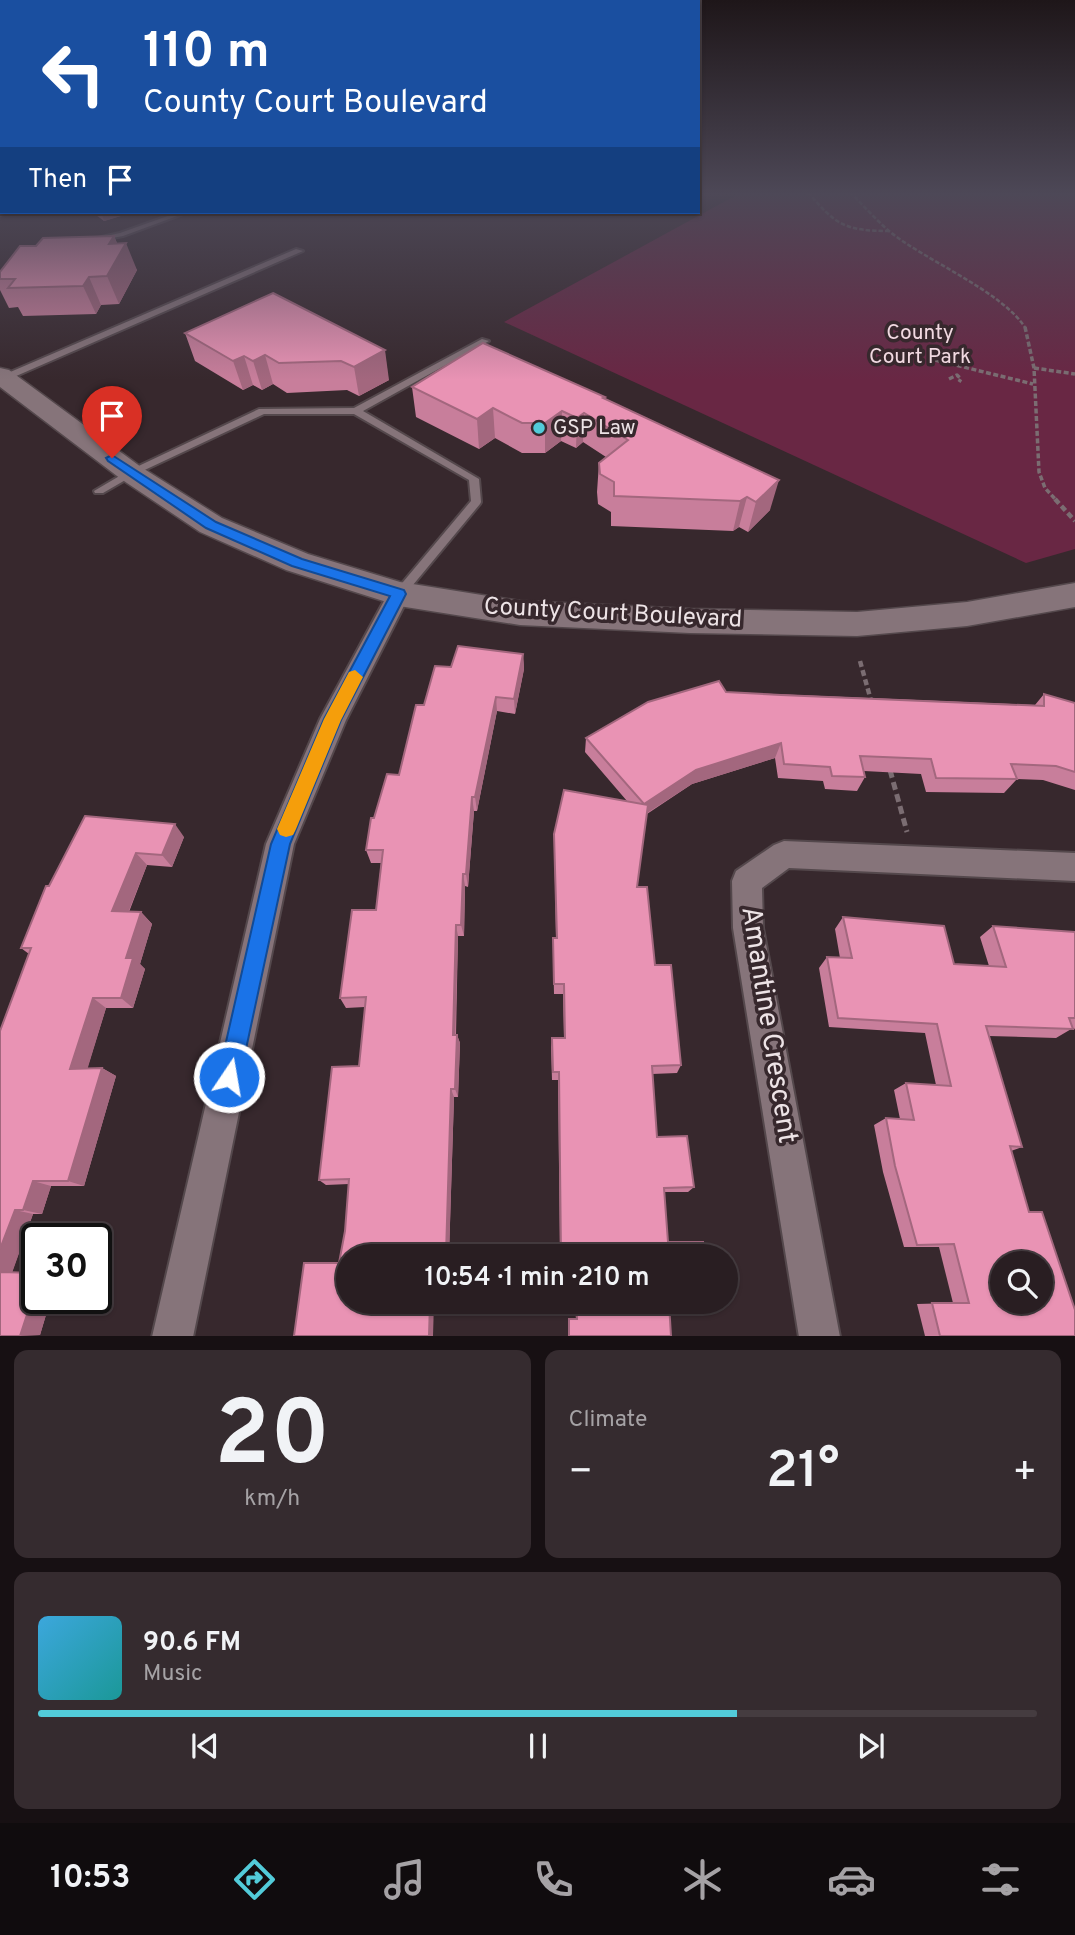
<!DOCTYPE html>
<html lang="en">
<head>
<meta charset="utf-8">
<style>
	:root { --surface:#291e22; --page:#352b2f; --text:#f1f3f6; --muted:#a5a2a5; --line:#453c40; --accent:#52cbd9 }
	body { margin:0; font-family:Overpass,sans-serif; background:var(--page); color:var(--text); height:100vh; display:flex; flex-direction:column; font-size:26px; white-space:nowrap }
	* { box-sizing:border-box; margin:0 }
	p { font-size:23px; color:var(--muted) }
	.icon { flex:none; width:38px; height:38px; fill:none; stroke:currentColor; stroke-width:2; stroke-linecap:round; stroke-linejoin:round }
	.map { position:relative; height:1336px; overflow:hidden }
	.side { display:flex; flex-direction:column; gap:14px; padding:14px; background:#171013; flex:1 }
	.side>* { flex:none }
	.banner { position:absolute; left:0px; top:0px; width:700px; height:214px; box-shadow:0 2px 5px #0004,0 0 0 2px var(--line); background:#1a4fa0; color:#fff; overflow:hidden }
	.buttons { position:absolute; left:990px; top:1251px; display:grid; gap:14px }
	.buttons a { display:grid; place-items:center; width:63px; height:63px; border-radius:50%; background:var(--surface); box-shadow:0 2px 5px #0004,0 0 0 2px var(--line); font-size:35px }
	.speed { position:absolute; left:21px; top:1223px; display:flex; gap:14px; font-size:35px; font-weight:700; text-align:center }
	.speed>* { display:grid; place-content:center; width:91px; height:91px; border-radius:50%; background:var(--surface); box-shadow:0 2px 5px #0004,0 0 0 2px var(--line); line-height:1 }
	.speed .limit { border:4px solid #111; border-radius:10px; background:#fff; color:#111 }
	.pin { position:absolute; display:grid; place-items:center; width:60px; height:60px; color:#fff; margin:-72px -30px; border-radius:50% 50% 50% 0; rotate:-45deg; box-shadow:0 0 7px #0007 }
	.pin .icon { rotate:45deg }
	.me { position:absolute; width:77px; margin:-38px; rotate:12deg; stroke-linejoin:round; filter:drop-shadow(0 0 5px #0008) }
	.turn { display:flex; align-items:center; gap:24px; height:147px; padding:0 28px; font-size:32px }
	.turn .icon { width:91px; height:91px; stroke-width:2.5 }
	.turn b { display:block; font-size:49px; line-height:60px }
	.then { display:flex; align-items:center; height:66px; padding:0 28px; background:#0003; gap:14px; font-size:26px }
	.big { font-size:52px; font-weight:600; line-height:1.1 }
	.side .widget { flex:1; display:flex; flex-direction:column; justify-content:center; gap:10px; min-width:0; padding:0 24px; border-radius:14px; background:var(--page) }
	.side .dial { align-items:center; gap:0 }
	.dial b { font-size:91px; line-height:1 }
	.song { display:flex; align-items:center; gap:21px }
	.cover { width:84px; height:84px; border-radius:10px; background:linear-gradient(135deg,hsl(200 70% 55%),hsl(180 70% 35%)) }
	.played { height:7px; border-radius:4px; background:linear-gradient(90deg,var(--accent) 70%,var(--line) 70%) }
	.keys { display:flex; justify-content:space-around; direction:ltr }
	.heat { display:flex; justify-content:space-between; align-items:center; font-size:38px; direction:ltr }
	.side .tiles { flex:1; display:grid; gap:14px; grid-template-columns:1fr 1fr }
	.widget:last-child { grid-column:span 2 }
	.trip { position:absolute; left:336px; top:1244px; width:402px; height:70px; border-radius:35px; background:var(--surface); box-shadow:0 2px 5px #0004,0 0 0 2px var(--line); font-weight:600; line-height:70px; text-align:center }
	.tab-bar { display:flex; height:112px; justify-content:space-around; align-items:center; background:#100c0e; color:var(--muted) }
	.tab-bar .icon { width:49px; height:49px }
	.tab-bar .on { color:var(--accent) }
	.tab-bar b { font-size:32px; color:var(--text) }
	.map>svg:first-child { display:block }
	.green { fill:#692744 }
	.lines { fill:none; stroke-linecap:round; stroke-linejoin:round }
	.lane-casing { stroke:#54484c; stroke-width:4 }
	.street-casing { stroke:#54484c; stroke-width:4 }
	.secondary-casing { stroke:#54484c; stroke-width:3 }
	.path-far3 { stroke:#7b6d72; stroke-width:2.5; stroke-dasharray:4.5 2; stroke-linecap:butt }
	.path-far2 { stroke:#7b6d72; stroke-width:3.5; stroke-dasharray:5 2.5; stroke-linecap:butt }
	.path-far1 { stroke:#7b6d72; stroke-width:4.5; stroke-dasharray:6 3.5; stroke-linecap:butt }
	.path { stroke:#7b6d72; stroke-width:5; stroke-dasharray:8 4.5; stroke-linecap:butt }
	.lane { fill:#86747a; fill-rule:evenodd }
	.street { fill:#86747a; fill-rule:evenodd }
	.secondary { fill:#86747a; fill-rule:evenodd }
	.wall { fill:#c87e9b }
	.shaded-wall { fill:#a3677e }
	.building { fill:#e993b4; stroke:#a3677e; stroke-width:2; fill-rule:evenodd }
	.route { fill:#1a73e8; stroke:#114b97; stroke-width:2 }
	.slow { fill:#f59e0b }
	.poi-dot { fill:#52cbd9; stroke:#37282d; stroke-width:2.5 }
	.labels { text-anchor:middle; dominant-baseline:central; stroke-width:7; stroke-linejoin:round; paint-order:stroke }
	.far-park-label { font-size:21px; fill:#f1d9e1; stroke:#37282d }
	.far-poi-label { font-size:21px; fill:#ede3e6; stroke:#37282d; text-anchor:start }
	.street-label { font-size:24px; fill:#ede3e6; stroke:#37282d }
	.near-street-label { font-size:28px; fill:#ede3e6; stroke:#37282d }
</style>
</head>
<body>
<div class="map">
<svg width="1075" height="1337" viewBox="0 0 1075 1337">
	<rect width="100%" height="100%" fill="#37282d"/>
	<path class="green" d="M742 192H1075V549L1026 563 504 322Z"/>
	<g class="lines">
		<defs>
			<g id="lane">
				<path d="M0 211 7 212 0 215Z"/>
				<path d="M179 212H188L123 236 96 241 93 239 120 233Z"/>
				<path d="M296 249 303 251 7 380 0 378 1 376Z"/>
				<path d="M482 339 489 341 363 411 479 479 481 502 480 504 403 597 399 598 393 594 471 501 469 480 354 414H264L134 475 103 493H95L94 491 128 471 259 409 354 408Z"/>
			</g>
			<g id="street">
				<path d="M399 586 407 588 410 594 346 720 294 844 193 1337H152L266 844 320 719 391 588Z"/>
				<path d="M784 841 1075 853V881L789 868 762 888 763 928 840 1337H799L733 928 732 881 736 871 774 845Z"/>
			</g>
			<path id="secondary" d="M0 368 9 370 141 467 222 518 308 554 400 582 520 601 690 609 857 612 967 602 1075 583V607L967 626 857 636 690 633 520 625 399 606 286 570 200 532 121 479 0 387Z"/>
		</defs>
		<use href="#lane" class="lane-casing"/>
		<use href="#street" class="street-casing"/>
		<use href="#secondary" class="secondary-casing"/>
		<g class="path-far3">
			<path d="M808 192C835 225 846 231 889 231"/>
			<path d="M850 192C863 205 875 219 889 231 924 260 1004 292 1026 329"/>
		</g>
		<g class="path-far2">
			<path d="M1025 327 1034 368 1039 472 1045 488 1056 500"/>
			<path d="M935 360 1033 384"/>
			<path d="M1034 368 1075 374"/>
			<path d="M949 379 957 375 961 379 959 382"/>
		</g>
		<g class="path-far1">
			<path d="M1055 499 1075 521"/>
			<path d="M860 661 872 704"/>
		</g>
		<path class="path" d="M890 770 907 832"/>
		<use href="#lane" class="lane"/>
		<use href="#street" class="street"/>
		<use href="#secondary" class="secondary"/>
	</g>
	<g class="wall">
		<path d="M92 212H134L104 221Z"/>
		<path d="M114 236 117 243 137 270 119 304 101 305 96 314 23 316 18 307 9 308 0 290V272L36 246Z"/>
		<path d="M273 293 389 380 359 396 347 390 287 393 273 384 262 390 253 385 243 390 195 361 185 333Z"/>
		<path d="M412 387 605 399 770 510 748 532 739 527 733 531 611 526V512L598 504 597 492 599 463 606 457 583 442 576 448 561 441 545 453H522L495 438 479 449 416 417Z"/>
		<path d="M523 654 524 669 515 714 497 711 477 811H474L468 887 465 886 464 936H458L456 1035H457L460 1043 458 1097H454L449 1254H452L455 1256H348L339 1263 345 1231 349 1184 326 1185 319 1180 359 1066 365 1007 346 1008 340 998 376 910 381 863H371L366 850 374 818 399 775 424 705 451 667Z"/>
		<path d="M726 692 1035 705 1044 694 1075 703V790L1043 780 1017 779 1004 793 926 792 921 774 864 771 865 777 857 791 825 789 823 781 778 778 775 758 692 784 647 814 637 887 655 965 681 1065 677 1073 652 1074 657 1137 694 1187 688 1192H664L668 1242 704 1256H560L558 1080H552L551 1047 552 1038H564L563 994H554L553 949V938H556L554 834 627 801 585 752 586 738Z"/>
		<path d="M85 816 184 837 172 867 147 865 129 912H141L152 924 140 964 145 969 133 1008H106L87 1069 102 1068 116 1076 84 1186H51L42 1214H33L12 1272 37 1298H51L40 1335 0 1336 29 954 21 948 49 886Z"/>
		<path d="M843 917 954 964 989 966 980 937 993 926 1075 932V1029L1073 1028 1056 1038 989 1036 1022 1147 1011 1151 1029 1212 1075 1336H925L917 1304 953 1303 939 1247H904L883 1172 874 1125 886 1118 900 1119 894 1090 906 1083 936 1085 925 1033 829 1027 819 968 827 957 840 958 835 929Z"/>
		<path d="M575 1302H709L669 1304 671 1336H568V1319H576Z"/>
	</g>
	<g class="shaded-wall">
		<path d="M101 212H134L104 221Z"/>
		<path d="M114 236 121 253 126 243 137 270 119 304 107 276 109 244Z"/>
		<path d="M89 277 101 305 96 314 83 286Z"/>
		<path d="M385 350 389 380 359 396 354 367Z"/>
		<path d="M265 355 273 384 262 390 253 361Z"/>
		<path d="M244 356 253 385 243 390 233 361Z"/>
		<path d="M493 408 495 438 479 449 477 419Z"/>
		<path d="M562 411 561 441 545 453V423Z"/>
		<path d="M584 413 583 442 576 448 577 418Z"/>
		<path d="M779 480 770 510 748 532 756 502Z"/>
		<path d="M747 497 739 527 733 531 740 501Z"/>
		<path d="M523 654 524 669 515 714 514 699Z"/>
		<path d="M496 697 497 711 477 811 475 797Z"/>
		<path d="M781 743 775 758 692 784 641 817 644 804 696 770Z"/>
		<path d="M472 797 474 811 468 887 466 874Z"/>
		<path d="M175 824 184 837 172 867 162 855Z"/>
		<path d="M136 853 147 865 124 923 112 911Z"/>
		<path d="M463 874 465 886 464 936 461 925Z"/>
		<path d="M141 912 152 924 140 964 145 969 133 1008 121 998 126 958Z"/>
		<path d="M456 925 458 936 455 1043 453 1035Z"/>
		<path d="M93 998 106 1008 85 1077 70 1069Z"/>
		<path d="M457 1035 460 1043 458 1097 455 1089Z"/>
		<path d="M102 1068 116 1076 84 1186 68 1181Z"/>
		<path d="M451 1089 454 1097 449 1256 446 1254Z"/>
		<path d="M33 1181 51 1186 42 1214 23 1210Z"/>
		<path d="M15 1210 33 1214 12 1273 0 1272V1249Z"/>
		<path d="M37 1284V1298H51L40 1335 15 1336Z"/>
		<path d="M430 1302H434L433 1336H429Z"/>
	</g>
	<g class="building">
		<path d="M114 236 109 244 126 243 107 276 89 277 83 286 8 288 15 279H0V272L20 246H36L43 238Z"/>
		<path d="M273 293 385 350 354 367 341 361 279 363 265 355 253 361 244 356 233 361 185 333Z"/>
		<path d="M483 343 605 397 603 398 779 480 756 502 747 497 740 501 614 496V482L600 474 599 463 628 440 584 413 577 418 562 411 545 423H522L493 408 477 419 412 387Z"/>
		<path d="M458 646 523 654 514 699 496 697 475 797H472L466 874H463L461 925H456L453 1035H457L455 1089H451L446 1254H452V1256H348V1302H430L429 1336H294L304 1263H339L345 1231 349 1179 319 1180 332 1067 359 1066 366 997 340 998 352 910H376L383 850H366L371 818H374L387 774 399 775 416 705H424L435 666 451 667Z"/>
		<path d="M719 681 726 692 781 695 1044 706V694L1075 703V772L1056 766 1011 764 1017 779 936 778 931 759 860 756 865 777 832 776 830 767 784 764 781 743 696 770 644 804 586 738 648 702Z"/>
		<path d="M564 790 648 805 637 887H647L655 965H671L681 1065 652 1066 657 1137 687 1136 694 1187 664 1188 668 1242H703L704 1256H561L559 1072H553L552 1038H565L564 984H554L553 938H557L554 834Z"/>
		<path d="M85 816 175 824 162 855 136 853 112 911 141 912 126 958H133L121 998H93L70 1069 102 1068 68 1181H33L23 1210H15L0 1249V1031L31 948H21L46 886H49Z"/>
		<path d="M843 917 944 926 954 964 1006 967 993 926 1075 932V1018H1069L1073 1029 986 1026 1022 1147 1010 1146 1029 1212H1042L1075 1310V1336H940L932 1303H969L954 1244 917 1245 895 1166 886 1118 914 1120 906 1083 951 1086 937 1024 838 1018 827 957 852 958ZM1003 1264H1041V1302H1003Z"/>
		<path d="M0 1272 37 1273V1284L20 1336H0Z"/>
		<path d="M576 1302H709V1303H669L671 1336H569V1319H577Z"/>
	</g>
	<linearGradient id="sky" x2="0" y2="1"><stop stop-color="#1e1619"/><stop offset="0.51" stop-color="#4d4857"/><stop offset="1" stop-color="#4d4857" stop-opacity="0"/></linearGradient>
	<rect width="1075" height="380" fill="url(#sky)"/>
	<path class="route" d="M112 455 216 522 302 559 404 590 406 594 341 720 290 844 240 1077 237 1085 229 1088 221 1085 218 1077 271 844 324 719 390 596 292 566 206 528 108 461 106 458Z"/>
	<path class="slow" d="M355 670 363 677 341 720 296 829 293 835 286 837 280 835 277 829 324 719 349 672Z"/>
	<circle class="poi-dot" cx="539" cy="428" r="7"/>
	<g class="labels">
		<g class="far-park-label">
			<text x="920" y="333">County<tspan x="920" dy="24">Court Park</tspan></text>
		</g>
		<g class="far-poi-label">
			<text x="553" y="428">GSP Law</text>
		</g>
		<g class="street-label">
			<text transform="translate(613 614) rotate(3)">County Court Boulevard</text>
		</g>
		<g class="near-street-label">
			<text transform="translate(768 1025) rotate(81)">Amantine Crescent</text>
		</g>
	</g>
</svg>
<div class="buttons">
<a><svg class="icon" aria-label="search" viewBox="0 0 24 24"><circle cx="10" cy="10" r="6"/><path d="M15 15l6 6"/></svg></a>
</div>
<div class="speed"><div class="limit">30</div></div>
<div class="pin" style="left:112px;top:458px;background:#d93025"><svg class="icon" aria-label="arrive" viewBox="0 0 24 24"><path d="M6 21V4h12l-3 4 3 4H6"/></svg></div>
<svg class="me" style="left:229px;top:1077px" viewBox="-20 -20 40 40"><circle r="17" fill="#1a73e8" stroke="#fff" stroke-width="3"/><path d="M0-11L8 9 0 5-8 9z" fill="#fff"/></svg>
<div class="trip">10:54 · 1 min · 210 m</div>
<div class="banner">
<div class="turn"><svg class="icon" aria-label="left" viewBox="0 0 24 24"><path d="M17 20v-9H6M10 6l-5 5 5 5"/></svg><div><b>110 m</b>County Court Boulevard</div></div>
<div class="then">Then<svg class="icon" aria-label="arrive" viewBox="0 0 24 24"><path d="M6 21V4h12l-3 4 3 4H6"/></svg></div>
</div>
</div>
<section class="side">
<div class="tiles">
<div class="widget dial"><b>20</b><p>km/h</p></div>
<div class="widget"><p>Climate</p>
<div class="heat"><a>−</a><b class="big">21°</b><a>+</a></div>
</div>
<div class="widget">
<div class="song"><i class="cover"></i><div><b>90.6 FM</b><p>Music</p></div></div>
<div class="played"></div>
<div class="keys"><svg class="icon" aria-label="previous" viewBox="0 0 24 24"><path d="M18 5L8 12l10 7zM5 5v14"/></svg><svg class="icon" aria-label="pause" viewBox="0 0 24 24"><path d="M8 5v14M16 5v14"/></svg><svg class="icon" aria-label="next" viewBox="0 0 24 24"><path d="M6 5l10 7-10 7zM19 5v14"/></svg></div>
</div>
</div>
</section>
<nav class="tab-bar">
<b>10:53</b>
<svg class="icon on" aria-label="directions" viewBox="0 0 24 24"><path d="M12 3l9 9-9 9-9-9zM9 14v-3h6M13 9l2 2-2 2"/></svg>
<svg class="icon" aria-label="music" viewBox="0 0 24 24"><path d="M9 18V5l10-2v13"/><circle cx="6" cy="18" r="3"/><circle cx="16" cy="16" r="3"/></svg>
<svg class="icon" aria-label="phone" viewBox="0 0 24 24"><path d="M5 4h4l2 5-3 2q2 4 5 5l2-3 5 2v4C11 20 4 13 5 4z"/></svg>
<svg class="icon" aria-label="climate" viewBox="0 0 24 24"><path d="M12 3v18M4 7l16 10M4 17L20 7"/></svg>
<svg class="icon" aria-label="car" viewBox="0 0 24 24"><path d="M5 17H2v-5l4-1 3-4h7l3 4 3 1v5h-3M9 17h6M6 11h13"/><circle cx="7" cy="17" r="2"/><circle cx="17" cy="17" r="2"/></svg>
<svg class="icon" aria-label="filters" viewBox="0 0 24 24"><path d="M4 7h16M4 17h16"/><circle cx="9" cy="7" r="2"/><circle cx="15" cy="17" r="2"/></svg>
</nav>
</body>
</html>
